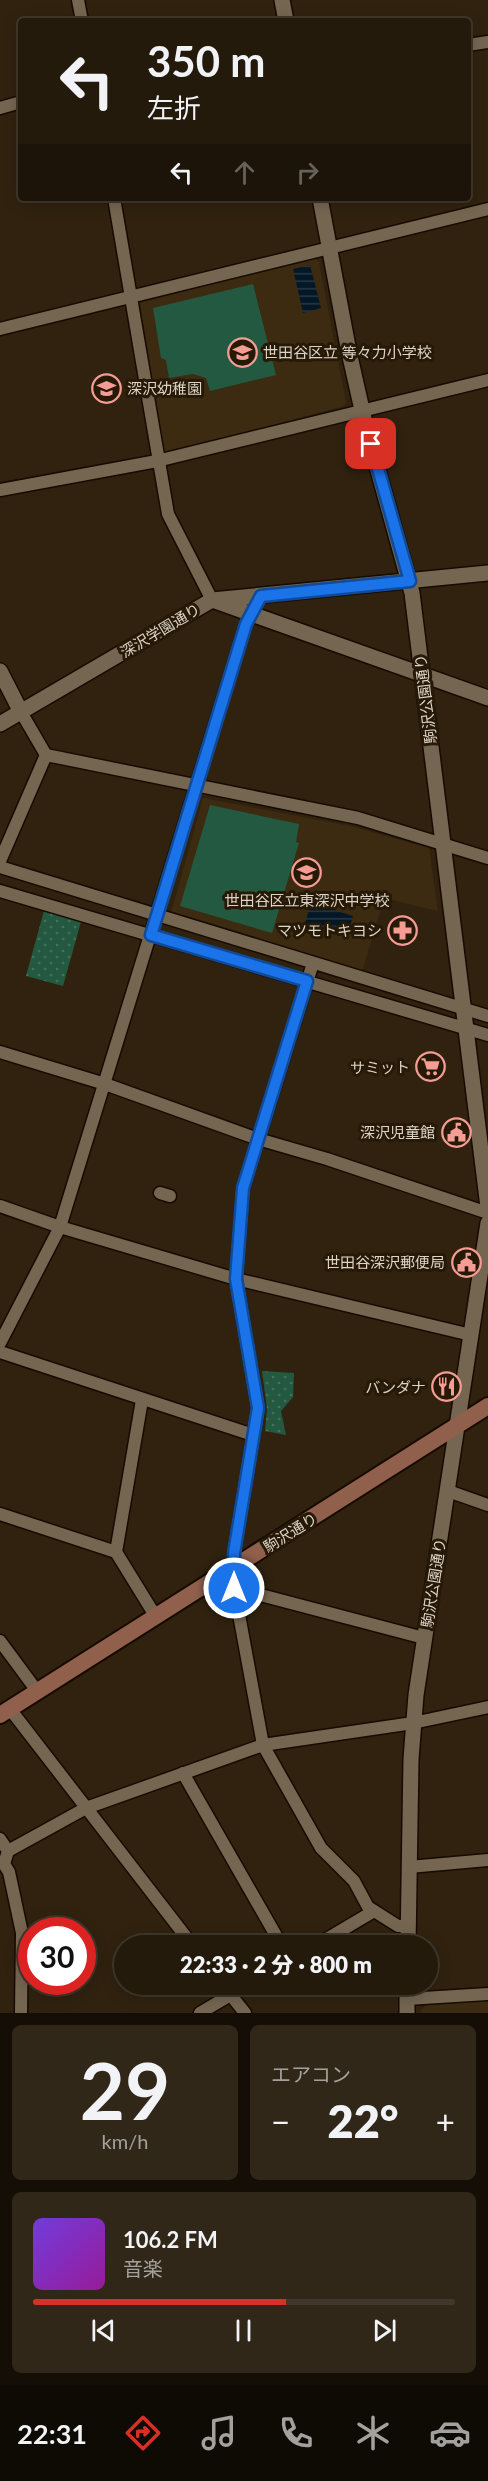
<!DOCTYPE html>
<html lang="ja">
<head>
<meta charset="utf-8">
<style>
	:root { --surface:#241a0b; --page:#302719; --text:#f1f3f6; --muted:#a3a19d; --line:#41382c; --accent:#d93025 }
	body { margin:0; font-family:Lato,"Noto Sans JP",sans-serif; background:var(--page); color:var(--text); height:100vh; display:flex; flex-direction:column; font-size:22px; white-space:nowrap }
	* { box-sizing:border-box; margin:0 }
	p { font-size:20px; color:var(--muted) }
	.icon { flex:none; width:33px; height:33px; fill:none; stroke:currentColor; stroke-width:2; stroke-linecap:round; stroke-linejoin:round }
	.map { position:relative; height:2013px; overflow:hidden }
	.drawer { display:flex; flex-direction:column; gap:12px; padding:12px; background:#140e06; flex:1 }
	.drawer>* { flex:none }
	.hud { position:absolute; left:18px; top:18px; width:453px; height:183px; border-radius:6px; box-shadow:0 3px 15px #0003,0 0 0 2px var(--line); background:#241a0b; color:var(--text); overflow:hidden }
	.speed { position:absolute; left:18px; top:1917px; display:flex; gap:12px; font-size:30px; font-weight:700; text-align:center }
	.speed>* { display:grid; place-content:center; width:78px; height:78px; border-radius:50%; background:var(--surface); box-shadow:0 3px 15px #0003,0 0 0 2px var(--line); line-height:1 }
	.speed .limit { border:9px solid #d22; background:#fff; color:#111 }
	.pin { position:absolute; display:grid; place-items:center; width:51px; height:51px; color:#fff; margin:-26px; border-radius:12px; box-shadow:0 3px 9px #0006 }
	.me { position:absolute; width:66px; margin:-33px; rotate:0deg; stroke-linejoin:round; filter:drop-shadow(0 0 4px #0008) }
	.turn { display:flex; align-items:center; gap:21px; height:126px; padding:0 30px; font-size:27px }
	.turn .icon { width:78px; height:78px; stroke-width:2.5 }
	.turn b { display:block; font-size:42px; line-height:51px }
	.lanes { display:flex; align-items:center; height:57px; padding:0 30px; background:#0003; justify-content:center; gap:30px; direction:ltr }
	.lanes .off { opacity:.35 }
	.big { font-size:45px; font-weight:800; line-height:1.1 }
	.drawer .widget { flex:1; display:flex; flex-direction:column; justify-content:center; gap:9px; min-width:0; padding:0 21px; border-radius:9px; background:var(--page) }
	.drawer .dial { align-items:center; gap:0 }
	.dial b { font-size:78px; line-height:1 }
	.song { display:flex; align-items:center; gap:18px }
	.cover { width:72px; height:72px; border-radius:9px; background:linear-gradient(135deg,hsl(260 70% 55%),hsl(300 70% 35%)) }
	.played { height:6px; border-radius:3px; background:linear-gradient(90deg,var(--accent) 60%,var(--line) 60%) }
	.keys { display:flex; justify-content:space-around; direction:ltr }
	.heat { display:flex; justify-content:space-between; align-items:center; font-size:33px; direction:ltr }
	.drawer .tiles { flex:1; display:grid; gap:12px; grid-template-columns:1fr 1fr }
	.widget:last-child { grid-column:span 2 }
	.trip { position:absolute; left:114px; top:1935px; width:324px; height:60px; border-radius:30px; background:var(--surface); box-shadow:0 3px 15px #0003,0 0 0 2px var(--line); font-weight:800; line-height:60px; text-align:center }
	.tabs { display:flex; height:96px; justify-content:space-around; align-items:center; background:#0e0a04; color:var(--muted) }
	.tabs .icon { width:42px; height:42px }
	.tabs .current { color:var(--accent) }
	.tabs b { font-size:27px; color:var(--text) }
	.map>svg:first-child { display:block }
	.built { fill:#3d2b11 }
	.grass { fill:#235940 }
	.park { fill:url(#park-dots) }
	.water { fill:url(#water-rules) }
	.lines { fill:none; stroke-linecap:round; stroke-linejoin:round }
	.minor-casing { stroke:#170b00; stroke-width:15 }
	.tertiary-casing { stroke:#170b00; stroke-width:18 }
	.secondary-casing { stroke:#170b00; stroke-width:20 }
	.minor { stroke:#756651; stroke-width:12 }
	.tertiary { stroke:#756651; stroke-width:15 }
	.secondary { stroke:#91604d; stroke-width:16 }
	.route-casing { stroke:#114b97; stroke-width:15 }
	.route { stroke:#1a73e8; stroke-width:10 }
	.labels { text-anchor:middle; dominant-baseline:central; stroke-width:6; stroke-linejoin:round; paint-order:stroke }
	.poi-label { font-size:15px; fill:#ddd4c9; stroke:#261906; text-anchor:end }
	.street-label { font-size:15px; fill:#ddd4c9; stroke:#261906 }
</style>
</head>
<body>
<div class="map">
<svg width="488" height="2013" viewBox="0 0 488 2013">
	<defs>
		<pattern id="park-dots" width="8" height="8" patternUnits="userSpaceOnUse" patternTransform="scale(1.5)"><rect width="8" height="8" fill="#235940"/><path d="M2 2h.1M6 6h.1" fill="none" stroke="#42705a" stroke-width="1.8" stroke-linecap="round"/></pattern>
		<pattern id="water-rules" width="6" height="5" patternUnits="userSpaceOnUse" patternTransform="scale(1.5)"><rect width="6" height="5" fill="#031726"/><path d="M0 2.5h6" fill="none" stroke="#273844"/></pattern>
	</defs>
	<rect width="100%" height="100%" fill="#30220f"/>
	<g class="built">
		<path d="M313 257 319 262 346 402 344 406 167 453 163 449 140 303Z"/>
		<path d="M203 798 350 826 429 848 438 911 384 898 362 972 171 913Z"/>
		<path d="M488 2000V2013H421V2010L427 2004Z"/>
	</g>
	<g class="grass">
		<path d="M253 284 276 375 210 391 206 378 193 374 169 378 166 360 161 358 153 308Z"/>
		<path d="M210 805 299 824 296 842 299 843 272 933 180 906Z"/>
	</g>
	<g class="park">
		<path d="M45 907 82 918 63 986 26 976Z"/>
		<path d="M262 1371 294 1373 293 1397 281 1411 286 1435 265 1431 267 1409Z"/>
	</g>
	<g class="water">
		<path d="M310 265 321 308 303 313 293 269Z"/>
		<path d="M311 903 353 916 347 936 305 923Z"/>
	</g>
	<g class="lines">
		<defs>
			<g id="minor">
				<path d="M78 0 82 21"/>
				<path d="M468 45 488 42"/>
				<path d="M0 108 21 102"/>
				<path d="M114 198 168 514 212 600"/>
				<path d="M0 329 488 209"/>
				<path d="M0 490 157 461 488 380"/>
				<path d="M21 712 46 755 358 818 488 858"/>
				<path d="M0 861 46 755"/>
				<path d="M0 867 488 1016"/>
				<path d="M0 891 488 1035"/>
				<path d="M313 963 243 1188 236 1279 258 1408 234 1553 233 1582 263 1745 321 1848 354 1881 368 1907 398 1926H408"/>
				<path d="M0 1052 105 1084 258 1139 327 1159 488 1213"/>
				<path d="M160 1193 170 1196"/>
				<path d="M0 1206 60 1227 236 1279 471 1335"/>
				<path d="M0 1343 60 1227 246 624 261 595"/>
				<path d="M0 1352 253 1435"/>
				<path d="M448 1491 488 1505"/>
				<path d="M0 1514 116 1552 156 1617"/>
				<path d="M116 1552 142 1400"/>
				<path d="M234 1588 424 1638"/>
				<path d="M0 1641 37 1691"/>
				<path d="M10 1709 193 1946"/>
				<path d="M183 1773 282 1946"/>
				<path d="M0 1839 8 1851 4 1864 9 1872 22 1933 21 2013"/>
				<path d="M8 1851 86 1808 263 1745 413 1723 488 1707"/>
				<path d="M409 1867 488 1860"/>
				<path d="M315 1946 374 1911"/>
				<path d="M222 1984 245 2013"/>
				<path d="M407 1999 488 1994"/>
				<path d="M200 2013 249 1984"/>
			</g>
			<g id="tertiary">
				<path d="M282 0 286 21"/>
				<path d="M320 198 349 352 365 423 412 593 488 1207"/>
				<path d="M215 601 488 698"/>
				<path d="M0 671 21 712"/>
				<path d="M0 724 212 600 488 573"/>
				<path d="M408 1946 411 1759 416 1695 488 1223"/>
				<path d="M407 2013V1984"/>
			</g>
			<path id="secondary" d="M0 1715 488 1406"/>
		</defs>
		<use href="#minor" class="minor-casing"/>
		<use href="#tertiary" class="tertiary-casing"/>
		<use href="#secondary" class="secondary-casing"/>
		<use href="#minor" class="minor"/>
		<use href="#tertiary" class="tertiary"/>
		<use href="#secondary" class="secondary"/>
	</g>
	<g class="lines">
		<defs>
			<path id="route" d="M234 1588V1553L258 1408 236 1279 243 1188 307 981 151 935 246 624 261 596 410 581 371 444"/>
		</defs>
		<use href="#route" class="route-casing"/>
		<use href="#route" class="route"/>
	</g>
	<defs>
		<symbol id="school-ring" viewBox="-11 -11 22 22"><circle r="9.5" fill="#261906" stroke="#f59c95" stroke-width="1.5"/><path d="M0-5L7-2L0 1L-7-2ZM-4 1L0 2.5L4 1V4Q0 6-4 4Z" fill="#f59c95"/></symbol>
		<symbol id="pharmacy-ring" viewBox="-11 -11 22 22"><circle r="9.5" fill="#261906" stroke="#f59c95" stroke-width="1.5"/><path d="M-2-6h4v4h4v4h-4v4h-4v-4h-4v-4h4Z" fill="#f59c95"/></symbol>
		<symbol id="supermarket-ring" viewBox="-11 -11 22 22"><circle r="9.5" fill="#261906" stroke="#f59c95" stroke-width="1.5"/><path d="M-6-5.5h2.5l.6 2H6L4.5 2H-2.5L-4.4-4H-6ZM-1.5 3.2a1.3 1.3 0 1 0 .1 0ZM3 3.2a1.3 1.3 0 1 0 .1 0Z" fill="#f59c95"/></symbol>
		<symbol id="civic-ring" viewBox="-11 -11 22 22"><circle r="9.5" fill="#261906" stroke="#f59c95" stroke-width="1.5"/><path d="M-.6-6.5H3V-4.5H.6V-3L4-1V1h2V6H-6V1h2V-1L-.6-3ZM-1.2 2.5V6h2.4V2.5Z" fill="#f59c95"/></symbol>
		<symbol id="restaurant-ring" viewBox="-11 -11 22 22"><circle r="9.5" fill="#261906" stroke="#f59c95" stroke-width="1.5"/><path d="M-5-6h1v4h1v-4h1v4h1v-4h1v5L-1.5 .5V6h-2V.5L-5-1ZM5-6V6H3V1.5H1.5Q1.5-4 5-6Z" fill="#f59c95"/></symbol>
	</defs>
	<g fill-rule="evenodd">
		<use href="#school-ring" x="226" y="336" width="33" height="33"/>
		<use href="#school-ring" x="90" y="372" width="33" height="33"/>
		<use href="#school-ring" x="290" y="856" width="33" height="33"/>
		<use href="#pharmacy-ring" x="386" y="914" width="33" height="33"/>
		<use href="#supermarket-ring" x="414" y="1050" width="33" height="33"/>
		<use href="#civic-ring" x="440" y="1116" width="33" height="33"/>
		<use href="#civic-ring" x="450" y="1246" width="33" height="33"/>
		<use href="#restaurant-ring" x="430" y="1370" width="33" height="33"/>
	</g>
	<g class="labels">
		<g class="poi-label">
			<text x="263" y="352" text-anchor="start">世田谷区立 等々力小学校</text>
			<text x="127" y="388" text-anchor="start">深沢幼稚園</text>
			<text x="307" y="900" text-anchor="middle">世田谷区立東深沢中学校</text>
			<text x="382" y="930">マツモトキヨシ</text>
			<text x="410" y="1067">サミット</text>
			<text x="435" y="1132">深沢児童館</text>
			<text x="445" y="1262">世田谷深沢郵便局</text>
			<text x="426" y="1387">バンダナ</text>
		</g>
		<g class="street-label">
			<text transform="translate(160 630) rotate(-31)">深沢学園通り</text>
			<text transform="translate(425 699) rotate(-97)">駒沢公園通り</text>
			<text transform="translate(290 1532) rotate(-32)">駒沢通り</text>
			<text transform="translate(433 1583) rotate(-81)">駒沢公園通り</text>
		</g>
	</g>
</svg>
<div class="speed"><div class="limit">30</div></div>
<div class="pin" style="left:371px;top:444px;background:#d93025"><svg class="icon" aria-label="arrive" viewBox="0 0 24 24"><path d="M6 21V4h12l-3 4 3 4H6"/></svg></div>
<svg class="me" style="left:234px;top:1588px" viewBox="-20 -20 40 40"><circle r="17" fill="#1a73e8" stroke="#fff" stroke-width="3"/><path d="M0-11L8 9 0 5-8 9z" fill="#fff"/></svg>
<div class="trip">22:33 · 2 分 · 800 m</div>
<div class="hud">
<div class="turn"><svg class="icon" aria-label="left" viewBox="0 0 24 24"><path d="M17 20v-9H6M10 6l-5 5 5 5"/></svg><div><b>350 m</b>左折</div></div>
<div class="lanes"><svg class="icon" aria-label="left" viewBox="0 0 24 24"><path d="M17 20v-9H6M10 6l-5 5 5 5"/></svg><svg class="icon off" aria-label="ahead" viewBox="0 0 24 24"><path d="M12 20V5M6 11l6-6 6 6"/></svg><svg class="icon off" aria-label="right" viewBox="0 0 24 24"><path d="M7 20v-9h11M14 6l5 5-5 5"/></svg></div>
</div>
</div>
<section class="drawer">
<div class="tiles">
<div class="widget dial"><b>29</b><p>km/h</p></div>
<div class="widget"><p>エアコン</p>
<div class="heat"><a>−</a><b class="big">22°</b><a>+</a></div>
</div>
<div class="widget">
<div class="song"><i class="cover"></i><div><b>106.2 FM</b><p>音楽</p></div></div>
<div class="played"></div>
<div class="keys"><svg class="icon" aria-label="previous" viewBox="0 0 24 24"><path d="M18 5L8 12l10 7zM5 5v14"/></svg><svg class="icon" aria-label="pause" viewBox="0 0 24 24"><path d="M8 5v14M16 5v14"/></svg><svg class="icon" aria-label="next" viewBox="0 0 24 24"><path d="M6 5l10 7-10 7zM19 5v14"/></svg></div>
</div>
</div>
</section>
<nav class="tabs">
<b>22:31</b>
<svg class="icon current" aria-label="directions" viewBox="0 0 24 24"><path d="M12 3l9 9-9 9-9-9zM9 14v-3h6M13 9l2 2-2 2"/></svg>
<svg class="icon" aria-label="music" viewBox="0 0 24 24"><path d="M9 18V5l10-2v13"/><circle cx="6" cy="18" r="3"/><circle cx="16" cy="16" r="3"/></svg>
<svg class="icon" aria-label="phone" viewBox="0 0 24 24"><path d="M5 4h4l2 5-3 2q2 4 5 5l2-3 5 2v4C11 20 4 13 5 4z"/></svg>
<svg class="icon" aria-label="climate" viewBox="0 0 24 24"><path d="M12 3v18M4 7l16 10M4 17L20 7"/></svg>
<svg class="icon" aria-label="car" viewBox="0 0 24 24"><path d="M5 17H2v-5l4-1 3-4h7l3 4 3 1v5h-3M9 17h6M6 11h13"/><circle cx="7" cy="17" r="2"/><circle cx="17" cy="17" r="2"/></svg>
</nav>
</body>
</html>
